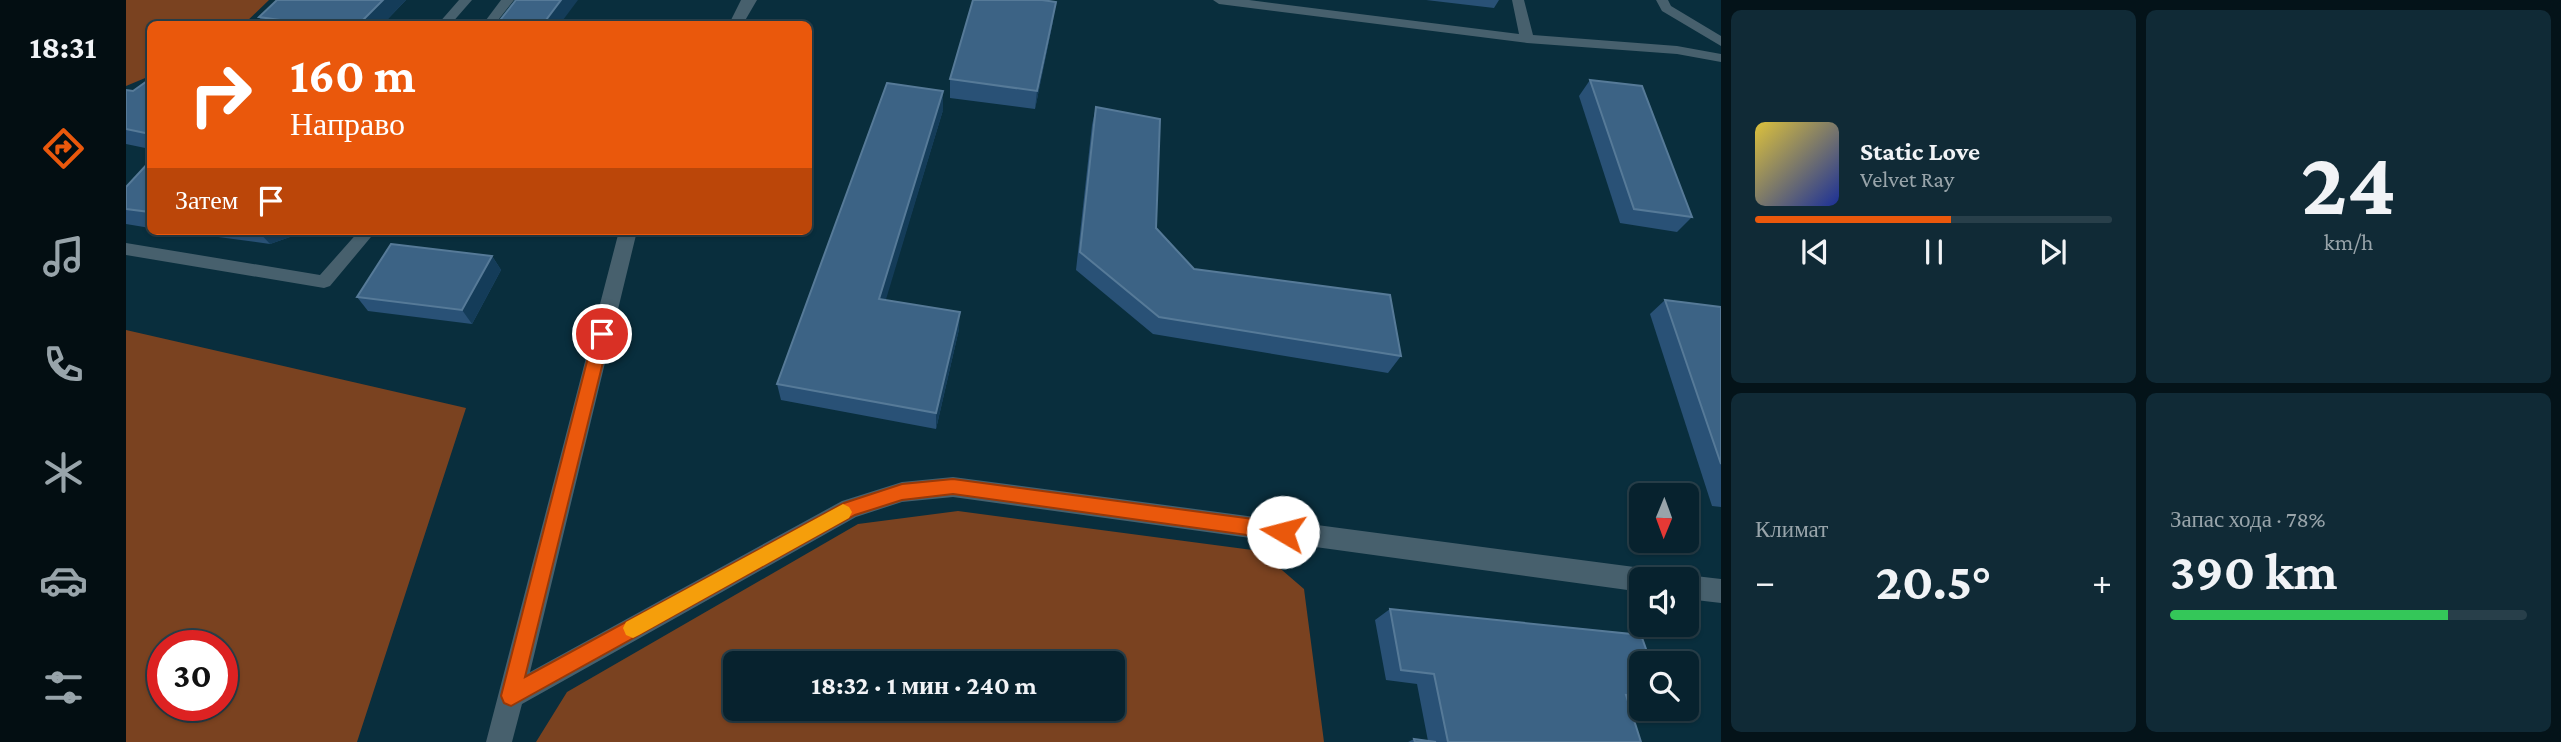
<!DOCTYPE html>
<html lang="ru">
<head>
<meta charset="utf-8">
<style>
	:root { --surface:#07222e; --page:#102a36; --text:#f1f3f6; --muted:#98a4aa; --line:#283f4a; --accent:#ea580c }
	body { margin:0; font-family:"Crimson Pro",serif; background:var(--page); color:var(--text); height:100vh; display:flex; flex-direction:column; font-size:26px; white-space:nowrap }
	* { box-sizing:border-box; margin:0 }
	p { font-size:23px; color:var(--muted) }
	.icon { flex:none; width:38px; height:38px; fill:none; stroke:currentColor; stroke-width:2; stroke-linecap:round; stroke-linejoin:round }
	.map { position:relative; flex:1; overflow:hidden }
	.sheet { display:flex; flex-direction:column; gap:10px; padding:10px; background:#041319; width:840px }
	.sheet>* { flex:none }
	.banner { position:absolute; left:21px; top:21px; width:665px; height:214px; border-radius:10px; box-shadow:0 2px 5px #0004,0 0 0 2px var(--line); background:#ea580c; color:#fff; overflow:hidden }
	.needle { width:46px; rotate:181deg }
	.fabs { position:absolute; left:1503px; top:483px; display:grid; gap:14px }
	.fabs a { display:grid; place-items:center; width:70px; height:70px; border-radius:10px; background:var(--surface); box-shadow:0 2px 5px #0004,0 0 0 2px var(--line); font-size:35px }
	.speed { position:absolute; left:21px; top:630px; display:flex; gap:14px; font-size:35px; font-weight:700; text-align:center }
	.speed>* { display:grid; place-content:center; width:91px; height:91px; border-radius:50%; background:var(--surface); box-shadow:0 2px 5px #0004,0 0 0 2px var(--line); line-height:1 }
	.speed .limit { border:10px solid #d22; background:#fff; color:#111 }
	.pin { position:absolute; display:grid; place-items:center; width:60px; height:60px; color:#fff; margin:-30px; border:4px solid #fff; border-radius:50%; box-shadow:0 2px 7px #0007 }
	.me { position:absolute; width:77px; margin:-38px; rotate:278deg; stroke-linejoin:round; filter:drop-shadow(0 0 5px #0008) }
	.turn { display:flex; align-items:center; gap:24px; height:147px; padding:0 28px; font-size:32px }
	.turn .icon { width:91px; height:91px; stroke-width:2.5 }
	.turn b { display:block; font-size:49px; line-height:60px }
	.then { display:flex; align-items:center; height:66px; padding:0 28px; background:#0003; gap:14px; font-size:26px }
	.big { font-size:52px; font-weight:700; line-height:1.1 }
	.sheet .widget { flex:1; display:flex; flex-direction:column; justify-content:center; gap:10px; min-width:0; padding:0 24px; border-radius:10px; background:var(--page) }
	.sheet .dial { align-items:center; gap:0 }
	.dial b { font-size:91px; line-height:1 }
	.song { display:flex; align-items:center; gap:21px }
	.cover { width:84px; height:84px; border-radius:10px; background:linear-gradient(135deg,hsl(50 70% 55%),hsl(230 70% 35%)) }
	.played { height:7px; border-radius:4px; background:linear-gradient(90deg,var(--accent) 55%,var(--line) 55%) }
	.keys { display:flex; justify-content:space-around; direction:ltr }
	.heat { display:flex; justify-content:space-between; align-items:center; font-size:38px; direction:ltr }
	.charge { height:10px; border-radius:5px; background:linear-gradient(90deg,#34c759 78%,var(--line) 0) }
	.sheet .tiles { flex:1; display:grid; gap:10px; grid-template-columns:repeat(2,1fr) }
	.trip { position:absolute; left:597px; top:651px; width:402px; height:70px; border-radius:10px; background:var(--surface); box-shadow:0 2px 5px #0004,0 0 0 2px var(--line); font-weight:700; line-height:70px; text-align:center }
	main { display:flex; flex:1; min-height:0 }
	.tab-bar { display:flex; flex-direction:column; width:126px; justify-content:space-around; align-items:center; background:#030e12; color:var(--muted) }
	.tab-bar .icon { width:49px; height:49px }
	.tab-bar .current { color:var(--accent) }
	.tab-bar b { font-size:32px; color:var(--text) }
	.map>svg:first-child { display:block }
	.forest { fill:#7a4220; fill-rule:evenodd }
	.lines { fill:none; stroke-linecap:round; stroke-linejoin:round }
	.lane { fill:#47606d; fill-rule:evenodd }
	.street { fill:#47606d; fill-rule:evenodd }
	.wall { fill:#295176 }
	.shaded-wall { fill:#143c59 }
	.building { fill:#3c6385; stroke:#567a98; stroke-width:2 }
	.route { fill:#ea580c; stroke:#983908; stroke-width:2 }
	.slow { fill:#f59e0b }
</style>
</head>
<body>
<main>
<nav class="tab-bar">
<b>18:31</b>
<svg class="icon current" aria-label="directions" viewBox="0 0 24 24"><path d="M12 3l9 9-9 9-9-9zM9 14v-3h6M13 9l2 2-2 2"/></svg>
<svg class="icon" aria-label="music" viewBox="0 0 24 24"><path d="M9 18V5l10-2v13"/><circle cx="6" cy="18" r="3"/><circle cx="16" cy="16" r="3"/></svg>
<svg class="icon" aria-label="phone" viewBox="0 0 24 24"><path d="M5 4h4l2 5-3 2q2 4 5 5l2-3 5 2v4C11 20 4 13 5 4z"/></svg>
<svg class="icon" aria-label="climate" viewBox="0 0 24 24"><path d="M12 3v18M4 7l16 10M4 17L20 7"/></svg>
<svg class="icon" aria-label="car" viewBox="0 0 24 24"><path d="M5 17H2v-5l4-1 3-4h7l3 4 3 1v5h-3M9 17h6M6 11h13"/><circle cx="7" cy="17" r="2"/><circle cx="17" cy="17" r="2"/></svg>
<svg class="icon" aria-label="filters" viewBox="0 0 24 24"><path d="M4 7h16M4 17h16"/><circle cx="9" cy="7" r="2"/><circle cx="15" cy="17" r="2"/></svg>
</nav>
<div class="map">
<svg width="1595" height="742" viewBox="0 0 1595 742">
	<rect width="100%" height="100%" fill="#092e3d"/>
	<g class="forest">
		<path d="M0 0H143L118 24H24V76L0 86Z"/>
		<path d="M0 330 340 408 231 742H0ZM37 646H96V705H37Z"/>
		<path d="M832 511 1134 551 1178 589 1198 742H410L441 692 732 524ZM609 663H987V709H609Z"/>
	</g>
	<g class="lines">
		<g class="lane">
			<path d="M333 0H346L325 24H312Z"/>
			<path d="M375 0H388L369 24H357Z"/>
			<path d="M1087 0H1123L1393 34 1386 0H1398L1407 35 1551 46 1595 54V62L1551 54 1401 43 1093 4Z"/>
			<path d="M1530 0H1542L1545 6 1595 36V46L1536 11Z"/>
			<path d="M233 231H250L204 286 198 288 0 255V243L194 275Z"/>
		</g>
		<g class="street">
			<path d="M615 0H631L617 24H603Z"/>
			<path d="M493 231H511L404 672 716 501 776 482 827 477 1516 568 1525 572 1528 579H1516V592L827 497 776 502 730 517 396 704 386 742H360Z"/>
			<path d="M1561 575 1595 579V603L1561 599V579H1552Z"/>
		</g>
	</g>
	<g class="wall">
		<path d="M151 0H280L257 24H138L133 17Z"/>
		<path d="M1300 0H1373L1368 8Z"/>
		<path d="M927 21 909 109 824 98V79Z"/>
		<path d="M24 79V149L0 144V90L7 91Z"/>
		<path d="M1464 80 1566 217 1551 232 1494 223 1453 96Z"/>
		<path d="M970 107 1030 228 1068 269 1275 356 1262 373 1027 334 950 270 966 125Z"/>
		<path d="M817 110 759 300 833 329 810 429 655 400 651 384Z"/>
		<path d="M24 161V228L0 224V187Z"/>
		<path d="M47 231H181L144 244Z"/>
		<path d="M366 256 375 270 346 324 242 311 231 297Z"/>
		<path d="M1539 300 1595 307V507L1586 506 1524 314Z"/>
		<path d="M1264 609 1516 663V707L1513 708 1504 707 1515 742H1282L1288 739 1302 741 1291 684 1260 680 1249 620Z"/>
	</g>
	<g class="shaded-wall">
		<path d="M257 0H280L257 24H233Z"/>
		<path d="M435 0H452L434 24H417Z"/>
		<path d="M930 2 927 21 909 109 911 91Z"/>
		<path d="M817 91V110L755 316 753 299Z"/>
		<path d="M132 231H181L144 244Z"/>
		<path d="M366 256 375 270 346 324 336 310Z"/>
		<path d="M834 312 833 329 810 429V413Z"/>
	</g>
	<g class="building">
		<path d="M151 0H257L233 24H182L133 17Z"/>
		<path d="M390 0H435L417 24H371Z"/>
		<path d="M847 0H916L930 2 911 91 824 79Z"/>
		<path d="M24 79V134L0 129V90L7 91Z"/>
		<path d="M1464 80 1516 86 1566 217 1508 209Z"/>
		<path d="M761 83 817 91 753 299 834 312 810 413 651 384Z"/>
		<path d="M970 107 1034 119 1030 228 1068 269 1264 295 1275 356 1033 317 954 252Z"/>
		<path d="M24 161V212L0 209V187Z"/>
		<path d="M265 244 366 256 336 310 231 297Z"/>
		<path d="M1539 300 1595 307V464Z"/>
		<path d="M1264 609 1515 635 1525 663H1516V697L1500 695 1515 742H1322L1308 674 1275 670Z"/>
		<path d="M1288 739 1310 742H1289Z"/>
	</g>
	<path class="route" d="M476 328 484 334 399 677 718 503 776 484 827 479 1157 523 1164 526 1166 532 1164 538 1157 540 827 494 776 500 729 515 385 706 378 703 375 696 468 334Z"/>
	<path class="slow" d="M717 504 723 507 726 512 723 518 513 635 507 638 500 635 497 628 500 622Z"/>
</svg>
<div class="fabs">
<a><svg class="needle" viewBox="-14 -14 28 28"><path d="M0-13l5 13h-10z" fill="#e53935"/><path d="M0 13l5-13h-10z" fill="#98a4aa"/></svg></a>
<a><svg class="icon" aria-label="sound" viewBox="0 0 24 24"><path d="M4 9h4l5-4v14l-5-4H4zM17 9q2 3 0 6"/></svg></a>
<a><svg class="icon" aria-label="search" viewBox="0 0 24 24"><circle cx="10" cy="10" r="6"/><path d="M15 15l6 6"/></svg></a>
</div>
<div class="speed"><div class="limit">30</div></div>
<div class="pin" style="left:476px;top:334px;background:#d93025"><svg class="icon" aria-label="arrive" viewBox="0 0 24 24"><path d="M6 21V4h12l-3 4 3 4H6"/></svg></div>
<svg class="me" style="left:1157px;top:532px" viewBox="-20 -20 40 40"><circle r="19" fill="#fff"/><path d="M0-13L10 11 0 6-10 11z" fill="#ea580c"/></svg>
<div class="trip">18:32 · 1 мин · 240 m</div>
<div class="banner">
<div class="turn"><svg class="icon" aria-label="right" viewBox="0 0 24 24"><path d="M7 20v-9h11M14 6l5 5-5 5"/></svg><div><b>160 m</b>Направо</div></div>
<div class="then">Затем<svg class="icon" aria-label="arrive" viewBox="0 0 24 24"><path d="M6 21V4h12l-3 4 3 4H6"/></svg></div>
</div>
</div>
<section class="sheet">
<div class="tiles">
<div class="widget">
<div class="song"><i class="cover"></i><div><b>Static Love</b><p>Velvet Ray</p></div></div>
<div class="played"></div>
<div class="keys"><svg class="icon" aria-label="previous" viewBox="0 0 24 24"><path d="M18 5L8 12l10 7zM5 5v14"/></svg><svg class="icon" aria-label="pause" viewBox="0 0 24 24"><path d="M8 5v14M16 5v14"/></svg><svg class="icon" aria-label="next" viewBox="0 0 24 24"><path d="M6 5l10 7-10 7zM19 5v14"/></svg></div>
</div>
<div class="widget dial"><b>24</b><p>km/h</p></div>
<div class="widget"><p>Климат</p>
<div class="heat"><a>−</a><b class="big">20.5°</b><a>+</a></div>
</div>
<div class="widget"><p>Запас хода · 78%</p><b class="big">390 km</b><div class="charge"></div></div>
</div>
</section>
</main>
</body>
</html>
